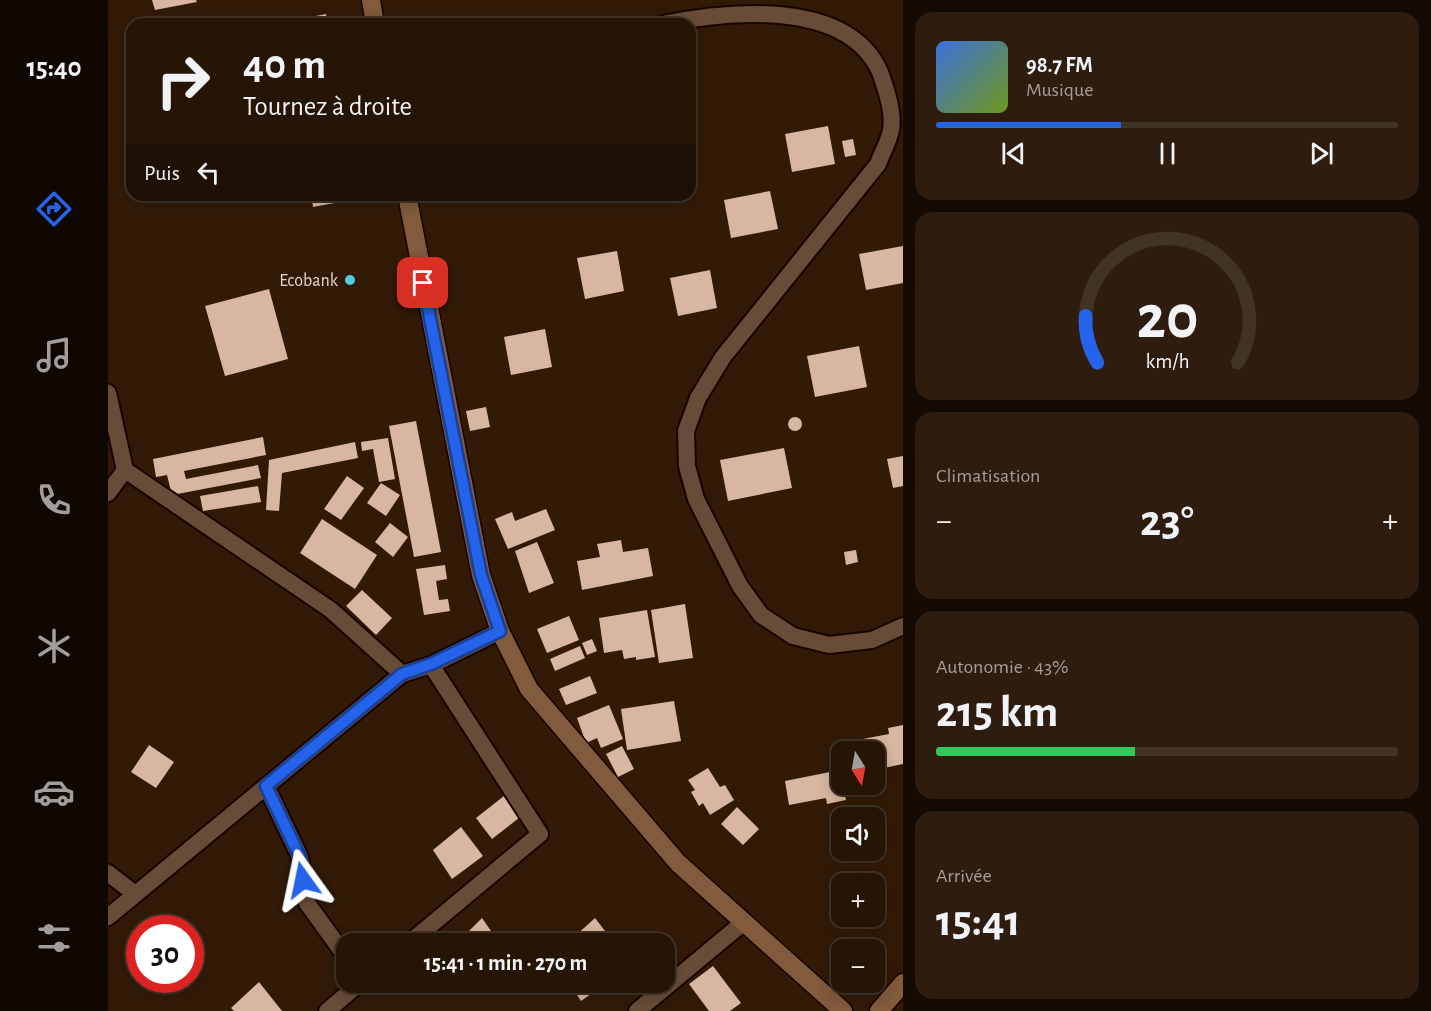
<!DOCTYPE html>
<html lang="fr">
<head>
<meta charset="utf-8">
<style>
  body { margin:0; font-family:"Alegreya Sans",sans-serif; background:#2e1d0f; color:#f1f3f6; height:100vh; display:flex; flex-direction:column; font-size:22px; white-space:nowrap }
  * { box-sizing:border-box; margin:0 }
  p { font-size:20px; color:#a49e9a }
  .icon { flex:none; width:33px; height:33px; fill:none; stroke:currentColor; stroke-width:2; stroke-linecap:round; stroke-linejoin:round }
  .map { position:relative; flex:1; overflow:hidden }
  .drawer { display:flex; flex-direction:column; gap:12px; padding:12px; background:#150b03; width:528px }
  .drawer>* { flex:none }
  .banner { position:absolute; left:18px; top:18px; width:570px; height:183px; border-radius:18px; box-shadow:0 3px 15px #0003,0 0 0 2px #423327; background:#261405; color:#f1f3f6; overflow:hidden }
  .needle { width:39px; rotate:169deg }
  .controls { position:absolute; left:723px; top:741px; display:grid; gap:12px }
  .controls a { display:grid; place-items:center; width:54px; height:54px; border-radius:12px; background:#261405; box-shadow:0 3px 15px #0003,0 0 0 2px #423327; font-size:30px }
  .speed { position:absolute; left:18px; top:915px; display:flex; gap:12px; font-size:30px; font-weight:700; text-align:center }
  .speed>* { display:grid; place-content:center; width:78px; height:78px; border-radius:50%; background:#261405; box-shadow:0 3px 15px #0003,0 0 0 2px #423327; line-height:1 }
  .speed .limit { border:9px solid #d22; background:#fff; color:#111 }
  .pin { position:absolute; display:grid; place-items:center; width:51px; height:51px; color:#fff; margin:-26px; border-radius:12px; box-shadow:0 3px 9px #0006 }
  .me { position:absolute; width:66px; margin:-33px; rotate:348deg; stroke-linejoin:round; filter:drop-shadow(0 0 4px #0008) }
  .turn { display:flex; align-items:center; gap:21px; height:126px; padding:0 18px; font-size:27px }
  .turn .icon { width:78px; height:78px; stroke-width:2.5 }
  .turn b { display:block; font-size:42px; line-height:51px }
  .then { display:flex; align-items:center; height:57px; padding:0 18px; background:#0003; gap:12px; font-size:22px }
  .big { font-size:45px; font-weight:600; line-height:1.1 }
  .drawer .tile { flex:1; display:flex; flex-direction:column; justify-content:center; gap:9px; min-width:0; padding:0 21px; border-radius:18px; background:#2e1d0f }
  .drawer .dial { align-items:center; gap:0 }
  .dial svg { height:156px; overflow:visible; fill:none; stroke:#423327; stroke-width:7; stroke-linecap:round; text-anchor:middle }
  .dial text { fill:#f1f3f6; stroke:none }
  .song { display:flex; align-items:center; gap:18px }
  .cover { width:72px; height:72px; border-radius:9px; background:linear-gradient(135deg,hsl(220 70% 55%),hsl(80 70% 35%)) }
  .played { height:6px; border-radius:3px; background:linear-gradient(90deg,#2563eb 40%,#423327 40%) }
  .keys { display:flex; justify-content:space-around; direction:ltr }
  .heat { display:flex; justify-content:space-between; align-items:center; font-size:33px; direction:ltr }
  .charge { height:9px; border-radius:4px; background:linear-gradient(90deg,#34c759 43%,#423327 0) }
  .trip { position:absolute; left:228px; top:933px; width:339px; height:60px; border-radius:18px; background:#261405; box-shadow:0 3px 15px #0003,0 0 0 2px #423327; font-weight:600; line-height:60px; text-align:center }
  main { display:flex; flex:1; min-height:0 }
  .dock { display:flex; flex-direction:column; width:108px; justify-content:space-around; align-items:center; background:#0f0802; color:#a49e9a }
  .dock .icon { width:42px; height:42px }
  .dock .selected { color:#2563eb }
  .dock b { font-size:27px; color:#f1f3f6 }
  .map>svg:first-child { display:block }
</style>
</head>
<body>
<main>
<nav class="dock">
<b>15:40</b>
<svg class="icon selected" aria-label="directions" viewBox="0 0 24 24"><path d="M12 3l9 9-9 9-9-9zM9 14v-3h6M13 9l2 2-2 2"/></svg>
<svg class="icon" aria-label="music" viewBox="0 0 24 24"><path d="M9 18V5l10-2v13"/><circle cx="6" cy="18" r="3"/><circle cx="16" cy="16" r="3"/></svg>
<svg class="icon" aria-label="phone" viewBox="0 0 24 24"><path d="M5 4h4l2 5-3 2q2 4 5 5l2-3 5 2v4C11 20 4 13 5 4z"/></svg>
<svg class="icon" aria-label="climate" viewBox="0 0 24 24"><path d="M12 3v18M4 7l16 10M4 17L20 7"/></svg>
<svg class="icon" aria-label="car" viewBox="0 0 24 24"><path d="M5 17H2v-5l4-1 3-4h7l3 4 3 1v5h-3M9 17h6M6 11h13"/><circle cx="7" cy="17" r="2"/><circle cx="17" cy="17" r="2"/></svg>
<svg class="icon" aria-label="filters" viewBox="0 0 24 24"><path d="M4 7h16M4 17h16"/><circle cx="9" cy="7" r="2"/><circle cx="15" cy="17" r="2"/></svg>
</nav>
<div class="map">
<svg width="795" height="1011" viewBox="0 0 795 1011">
  <rect width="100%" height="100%" fill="#321a07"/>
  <g fill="#d8b7a0">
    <path d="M44 0H88L89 2 47 10Z"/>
    <path d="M218 14 220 24H172V23Z"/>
    <path d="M720 126 727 164 684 172 677 134Z"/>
    <path d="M745 139 748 155 737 157 734 141Z"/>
    <path d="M662 191 670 229 623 238 616 200Z"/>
    <path d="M203 195H252L253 198 205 207Z"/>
    <path d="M795 246V283L758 290 751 254Z"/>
    <path d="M509 251 516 291 477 299 469 258Z"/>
    <path d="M602 270 609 308 570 316 562 278Z"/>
    <path d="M161 289 180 359 117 376 97 306Z"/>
    <path d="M437 329 444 367 403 375 396 337Z"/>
    <path d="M751 346 759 387 707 397 699 356Z"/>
    <path d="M378 407 382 427 362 431 358 411Z"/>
    <circle cx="687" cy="424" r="7"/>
    <path d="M308 421 333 552 306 557 281 426Z"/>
    <path d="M155 437 158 455 76 471 78 479 150 465 153 478 64 495 59 475 48 477 45 459Z"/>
    <path d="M280 438 287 479 271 482 265 449 254 451 253 442Z"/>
    <path d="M247 442 250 458 174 473 171 511 158 510 161 460Z"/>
    <path d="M676 448 684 488 620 501 612 460Z"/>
    <path d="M795 456V486L785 488 779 459Z"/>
    <path d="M239 476 256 488 233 520 216 509Z"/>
    <path d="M273 483 292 495 278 516 259 503Z"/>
    <path d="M150 486 153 502 95 511 92 496Z"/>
    <path d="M438 509 447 530 400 549 387 519 404 512 407 521Z"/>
    <path d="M214 519 269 555 247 589 192 553Z"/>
    <path d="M282 523 300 537 285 557 267 542Z"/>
    <path d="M513 540 515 552 540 548 545 576 474 590 469 561 492 557 489 544Z"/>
    <path d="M429 542 446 583 421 593 407 551Z"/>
    <path d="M748 550 750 562 738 565 736 552Z"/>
    <path d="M337 565 339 579 328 581 331 600 340 599 342 611 316 615 308 569Z"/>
    <path d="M254 590 284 618 268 635 238 606Z"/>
    <path d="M577 604 585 658 551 663 543 610Z"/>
    <path d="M539 610 547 657 528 660V657L516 659 514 650 496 653 491 618Z"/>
    <path d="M461 616 471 640 439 653 429 629Z"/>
    <path d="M484 639 489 651 479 655 474 643Z"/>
    <path d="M472 646 477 658 447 671 442 659Z"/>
    <path d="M482 676 489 693 458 705 451 689Z"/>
    <path d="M566 701 573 741 519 750 513 709Z"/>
    <path d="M501 705 515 739 493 748 489 738 478 743 469 718Z"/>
    <path d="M795 725V764L766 770V752H741L739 742 781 734 780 728Z"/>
    <path d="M41 745 66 762 48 788 23 772Z"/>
    <path d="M514 746 526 769 510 777 498 754Z"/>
    <path d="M600 768 612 787 617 785 626 800 602 815 595 803 591 806 583 792 587 790 580 780Z"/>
    <path d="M732 770 738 800 719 804 718 798 681 805 677 781Z"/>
    <path d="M396 796 411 818 384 839 368 818Z"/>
    <path d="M629 807 651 829 635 845 613 824Z"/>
    <path d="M353 827 375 856 344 879 325 850Z"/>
    <path d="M374 918 392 944H348Z"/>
    <path d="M487 918 507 944H471L466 937Z"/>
    <path d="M605 966 633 1003 622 1011H601L581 984Z"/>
    <path d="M151 982 174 1011H126L123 1008Z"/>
    <path d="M461 982H496L497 984 473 1001Z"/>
  </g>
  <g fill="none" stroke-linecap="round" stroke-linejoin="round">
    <g stroke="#190400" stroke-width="20">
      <g id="street">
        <path d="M555 24C625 10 740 0 772 72 778 89 786 112 783 130 781 141 774 153 770 164L615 357 590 398 578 431 579 466 588 499 632 586 653 615 685 636 721 645 764 640 795 626"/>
        <path d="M0 393 17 470 223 610 294 674"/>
        <path d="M0 493 17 470"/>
        <path d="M158 786 192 857 199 903 238 957"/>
        <path d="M0 873 27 894"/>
        <path d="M0 917 294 674 323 665 392 631"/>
        <path d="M300 944 432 834 323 665"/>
        <path d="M219 1011 253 982"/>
        <path d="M529 1011 636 922"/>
      </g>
    </g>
    <g stroke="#190400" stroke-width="21">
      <g id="secondary">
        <path d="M263 0 267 24"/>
        <path d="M299 195 373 575 392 631 421 689 570 863 735 1011"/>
        <path d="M771 1011 795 983"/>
      </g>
    </g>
    <use href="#street" stroke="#684c38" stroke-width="16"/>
    <use href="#secondary" stroke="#825a3c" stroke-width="18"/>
  </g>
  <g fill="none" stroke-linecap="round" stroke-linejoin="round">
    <g stroke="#184099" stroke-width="15">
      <path id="route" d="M195 880 192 857 158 786 294 674 323 664 392 631 373 575 315 283"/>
    </g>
    <use href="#route" stroke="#2563eb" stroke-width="10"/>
  </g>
  <circle fill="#56c9e1" stroke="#321a07" stroke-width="2" cx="242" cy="280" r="6"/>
  <g text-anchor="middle" stroke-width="6" stroke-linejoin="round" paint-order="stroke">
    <g font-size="18" fill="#e7d6ca" stroke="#321a07" text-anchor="end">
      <text x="230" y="286">Ecobank</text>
    </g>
  </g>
</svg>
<div class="controls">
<a><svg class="needle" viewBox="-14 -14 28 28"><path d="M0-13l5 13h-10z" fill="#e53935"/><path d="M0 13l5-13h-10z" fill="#a49e9a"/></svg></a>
<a><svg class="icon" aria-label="sound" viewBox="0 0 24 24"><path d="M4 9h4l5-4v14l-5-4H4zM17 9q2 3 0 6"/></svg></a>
<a>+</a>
<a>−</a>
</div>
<div class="speed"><div class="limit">30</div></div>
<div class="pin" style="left:315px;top:283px;background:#d93025"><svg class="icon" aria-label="arrive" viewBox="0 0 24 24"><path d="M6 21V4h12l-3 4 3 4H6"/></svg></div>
<svg class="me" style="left:195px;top:880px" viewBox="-20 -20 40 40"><path d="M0-17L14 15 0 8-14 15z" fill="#2563eb" stroke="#fff" stroke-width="4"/></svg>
<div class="trip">15:41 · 1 min · 270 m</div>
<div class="banner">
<div class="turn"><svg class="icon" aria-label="right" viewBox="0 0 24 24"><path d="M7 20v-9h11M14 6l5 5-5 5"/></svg><div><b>40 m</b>Tournez à droite</div></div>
<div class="then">Puis<svg class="icon" aria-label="left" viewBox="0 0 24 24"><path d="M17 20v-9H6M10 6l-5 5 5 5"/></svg></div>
</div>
</div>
<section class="drawer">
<div class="tile">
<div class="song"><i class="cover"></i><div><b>98.7 FM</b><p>Musique</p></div></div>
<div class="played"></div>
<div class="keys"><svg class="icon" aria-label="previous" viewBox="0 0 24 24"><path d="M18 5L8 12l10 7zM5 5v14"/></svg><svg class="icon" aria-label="pause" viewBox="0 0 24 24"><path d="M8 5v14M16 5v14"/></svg><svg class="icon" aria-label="next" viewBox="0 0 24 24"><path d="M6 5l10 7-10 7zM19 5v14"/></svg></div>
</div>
<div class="tile dial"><svg viewBox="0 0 100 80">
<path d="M14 69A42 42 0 1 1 86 69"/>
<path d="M14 69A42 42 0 0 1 8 45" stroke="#2563eb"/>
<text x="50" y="56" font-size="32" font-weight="700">20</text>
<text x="50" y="72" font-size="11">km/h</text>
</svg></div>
<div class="tile"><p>Climatisation</p>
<div class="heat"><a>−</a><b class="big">23°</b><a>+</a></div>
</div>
<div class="tile"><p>Autonomie · 43%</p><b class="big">215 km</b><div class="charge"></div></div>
<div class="tile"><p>Arrivée</p><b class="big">15:41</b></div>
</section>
</main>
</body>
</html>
